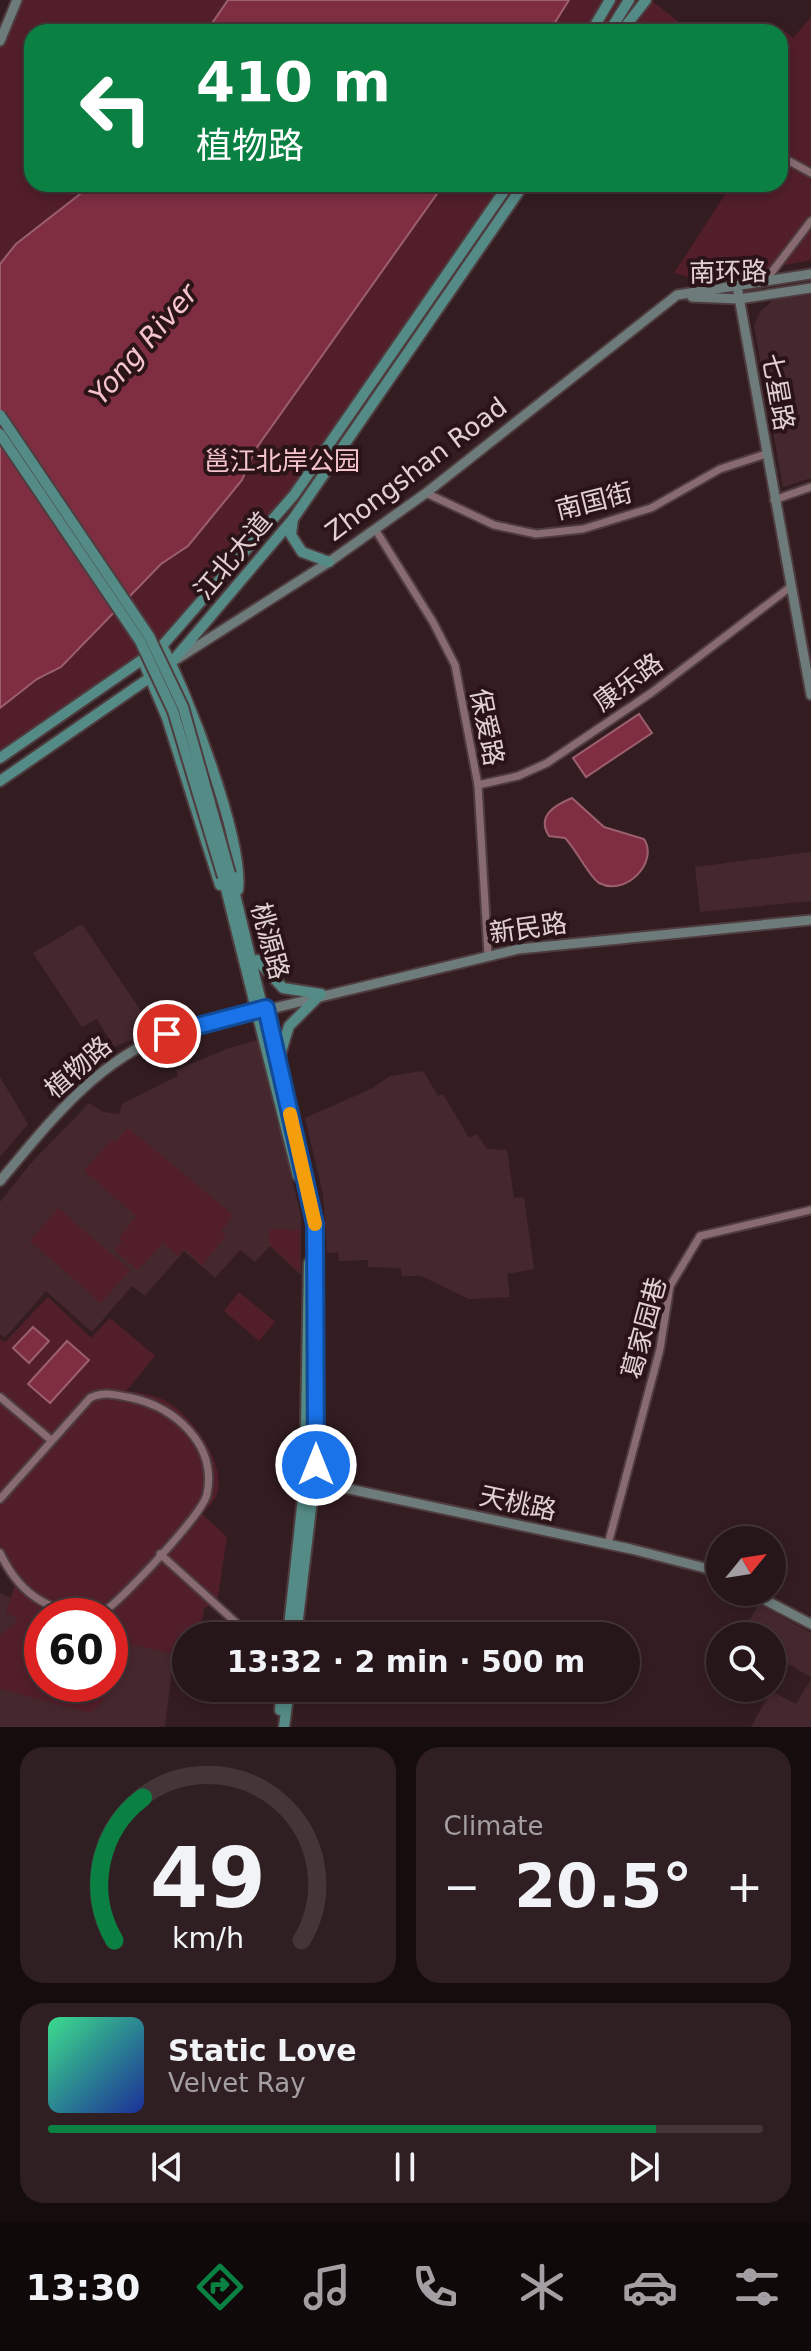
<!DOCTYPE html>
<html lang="en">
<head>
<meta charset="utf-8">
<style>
  body { margin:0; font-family:"DejaVu Sans","Noto Sans SC",sans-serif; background:#2f1f22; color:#f1f3f6; height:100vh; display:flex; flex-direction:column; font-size:30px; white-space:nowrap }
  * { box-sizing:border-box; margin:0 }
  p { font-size:26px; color:#a49fa2 }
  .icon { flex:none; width:44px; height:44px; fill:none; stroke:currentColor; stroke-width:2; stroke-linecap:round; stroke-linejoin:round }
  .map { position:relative; height:1727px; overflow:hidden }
  .drawer { display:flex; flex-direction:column; gap:20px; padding:20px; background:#150c0e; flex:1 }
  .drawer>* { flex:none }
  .guide { position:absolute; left:24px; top:24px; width:764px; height:168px; border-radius:24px; box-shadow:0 4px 12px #0003,0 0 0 2px #433538; background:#0b8043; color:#fff; overflow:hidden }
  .needle { width:52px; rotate:60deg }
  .fabs { position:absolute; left:706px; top:1526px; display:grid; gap:16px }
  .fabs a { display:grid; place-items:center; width:80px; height:80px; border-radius:50%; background:#271619; box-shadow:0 4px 12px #0003,0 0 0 2px #433538; font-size:40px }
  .speed { position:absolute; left:24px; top:1598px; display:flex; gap:16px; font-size:40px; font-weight:700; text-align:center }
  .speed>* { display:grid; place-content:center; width:104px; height:104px; border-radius:50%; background:#271619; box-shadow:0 4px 12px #0003,0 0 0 2px #433538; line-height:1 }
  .speed .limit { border:12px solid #d22; background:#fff; color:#111 }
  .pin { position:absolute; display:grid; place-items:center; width:68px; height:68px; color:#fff; margin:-34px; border:4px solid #fff; border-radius:50%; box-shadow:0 2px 8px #0007 }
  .me { position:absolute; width:88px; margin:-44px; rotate:0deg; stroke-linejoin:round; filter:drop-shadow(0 0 6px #0008) }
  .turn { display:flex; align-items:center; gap:28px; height:168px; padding:0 40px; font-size:36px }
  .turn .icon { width:104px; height:104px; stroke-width:2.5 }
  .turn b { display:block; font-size:56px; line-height:68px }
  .big { font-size:60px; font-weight:700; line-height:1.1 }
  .drawer .widget { flex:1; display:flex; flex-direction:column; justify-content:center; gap:12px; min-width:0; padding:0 28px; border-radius:24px; background:#2f1f22 }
  .drawer .dial { align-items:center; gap:0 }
  .dial svg { height:208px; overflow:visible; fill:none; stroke:#433538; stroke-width:7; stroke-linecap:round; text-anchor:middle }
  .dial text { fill:#f1f3f6; stroke:none }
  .song { display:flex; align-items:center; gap:24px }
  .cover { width:96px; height:96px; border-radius:12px; background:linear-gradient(135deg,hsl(150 70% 55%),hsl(230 70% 35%)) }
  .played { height:8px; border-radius:4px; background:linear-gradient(90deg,#0b8043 85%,#433538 85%) }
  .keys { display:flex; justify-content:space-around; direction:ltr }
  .heat { display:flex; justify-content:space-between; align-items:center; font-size:44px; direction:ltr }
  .drawer .tiles { flex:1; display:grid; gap:20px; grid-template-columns:1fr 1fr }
  .widget:last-child { grid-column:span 2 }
  .trip { position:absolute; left:172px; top:1622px; width:468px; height:80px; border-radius:40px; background:#271619; box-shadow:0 4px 12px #0003,0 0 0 2px #433538; font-weight:700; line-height:80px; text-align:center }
  .tabs { display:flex; height:128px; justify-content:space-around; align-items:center; background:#10090a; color:#a49fa2 }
  .tabs .icon { width:56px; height:56px }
  .tabs .active { color:#0b8043 }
  .tabs b { font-size:36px; color:#f1f3f6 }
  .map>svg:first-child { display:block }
</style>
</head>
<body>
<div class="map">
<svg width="811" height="1727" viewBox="0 0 811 1727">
  <rect width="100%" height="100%" fill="#341d21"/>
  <g fill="#45282d">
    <path d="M811 295V478L783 487 754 326 760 312 773 300Z"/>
    <path d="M811 852V901L700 912 695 867Z"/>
    <path d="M82 924 143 1014 137 1018 147 1033 114 1047 97 1019 82 1027 33 953Z"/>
    <path d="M258 1040 301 1216V1275L270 1246 255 1262 240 1250 215 1278 184 1251 145 1296 132 1286 92 1332 46 1291 5 1338 0 1334V1202L31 1163 89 1103 103 1112 119 1114 122 1104 178 1076 176 1070 229 1048Z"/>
    <path d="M423 1071 438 1096 443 1094 469 1138 477 1134 487 1149 507 1150 514 1198 524 1197 534 1269 507 1274 510 1297 469 1299 421 1276H402L401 1268 368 1267V1260L339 1261 338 1252 327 1253 323 1194 305 1118 373 1088 390 1076Z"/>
    <path d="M0 1077 28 1124 0 1157Z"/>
    <path d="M0 1593 11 1598 6 1613 17 1618 42 1684H110V1640L174 1654 165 1727H0Z"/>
    <path d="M759 1604 811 1633V1677L772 1655V1636H740Z"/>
    <path d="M811 1679V1727H751L771 1691 796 1704Z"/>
  </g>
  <g fill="#521e2a">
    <path d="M17 0H228L206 32H32V184H93L16 244 0 264V41Z"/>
    <path d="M569 0H621L601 32H549Z"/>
    <path d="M652 1 692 32H629Z"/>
    <path d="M811 17V260L704 281 674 273 732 184H780L779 32 781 28 793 38Z"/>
    <path d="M444 184H509L294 495 162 646 0 758V708L37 679 48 676 161 564 188 546 242 480 255 450Z"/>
    <path d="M128 1128 230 1212 232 1217 221 1231 226 1236 202 1265 185 1249 178 1256 163 1243 138 1270 114 1250 122 1241 119 1238 136 1216 84 1171 112 1139 115 1142Z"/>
    <path d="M58 1208 130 1270 101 1303 30 1241Z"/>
    <path d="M269 1229 300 1230V1273L270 1245Z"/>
    <path d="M239 1292 275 1322 259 1341 224 1311Z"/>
    <path d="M48 1297 91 1338 110 1318 155 1356 126 1391C140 1393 157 1395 169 1403 193 1418 226 1463 217 1494 215 1501 207 1508 202 1514L227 1537 217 1603 204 1608 199 1636H186V1650L175 1648 174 1654 110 1640V1616H42V1684H108L103 1702 90 1713 0 1689V1635L14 1625 17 1618 6 1613 15 1585 0 1562V1339L5 1342Z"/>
  </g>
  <g fill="#7f2e42" stroke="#9c5f6e" stroke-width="2">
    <path d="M228 0H569L549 32H206Z"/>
    <path d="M93 184H444L255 450 242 480 188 546 161 564 61 667 37 679 0 708V264L16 244Z"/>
    <path d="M639 714 652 733 586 777 573 758Z"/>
    <path d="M572 798 604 827 644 839C659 862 626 897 599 883 590 878 576 849 565 838L549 836C536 816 555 805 572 798Z"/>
    <path d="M33 1327 49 1341 29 1363 13 1348Z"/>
    <path d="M67 1341 89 1360 50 1403 28 1384Z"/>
  </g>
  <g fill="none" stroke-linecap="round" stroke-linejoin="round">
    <g stroke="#4e3c3f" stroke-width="11">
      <g id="street">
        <path d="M780 156 811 173"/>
        <path d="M765 281 811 221"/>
        <path d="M426 493 494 525 536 534 583 529 651 508 720 469 766 454"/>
        <path d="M774 500 811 487"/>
        <path d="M375 529 433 622 455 665 478 785 488 955"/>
        <path d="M478 785 518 776 547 763 651 693 789 588"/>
        <path d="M0 1397 51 1440"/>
        <path d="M0 1499 90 1398C104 1391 118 1395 132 1398 176 1408 217 1445 207 1494 203 1514 121 1601 102 1613 53 1616 21 1597 0 1553"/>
        <path d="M608 1544 660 1349 670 1286 700 1236 811 1210"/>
        <path d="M160 1554 242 1628 260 1636"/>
      </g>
    </g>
    <g stroke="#4e3c3f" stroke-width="13">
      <g id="secondary">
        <path d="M0 41 17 0"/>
        <path d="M737 286 811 695"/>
        <path d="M692 297 739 299 811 288"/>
        <path d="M177 659 329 562 426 493 677 295 811 274"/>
        <path d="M0 1181C49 1123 94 1063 167 1034L519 949 811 920"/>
        <path d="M307 1480 631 1549 705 1568 720 1576"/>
        <path d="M750 1592 811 1624"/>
      </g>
    </g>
    <g stroke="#4e3c3f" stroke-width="14">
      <g id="primary">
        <path d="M591 32 610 0"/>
        <path d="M609 32 629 0"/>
        <path d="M621 32 646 0"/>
        <path d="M293 519 291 535 302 552 329 562"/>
        <path d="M162 646C187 692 244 840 238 890"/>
        <path d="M143 661 167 718 220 885"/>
        <path d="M0 758 162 646 294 495 509 184"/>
        <path d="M0 781 171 663 293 519 524 184"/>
        <path d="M230 874 315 1224 316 1465 296 1636"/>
        <path d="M223 877 298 1176"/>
        <path d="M257 960 283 988 321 994"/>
        <path d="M280 1055 289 1026 321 994"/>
        <path d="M288 1636 305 1479 309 1263"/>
        <path d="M280 1710 282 1688"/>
        <path d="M284 1727 289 1688"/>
      </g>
    </g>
    <use href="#street" stroke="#876b70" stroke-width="7"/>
    <use href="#secondary" stroke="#6e7b7b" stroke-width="9"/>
    <use href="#primary" stroke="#558b86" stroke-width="10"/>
    <g stroke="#4e3c3f" stroke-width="14" stroke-linecap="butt">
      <g id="primary-bridge">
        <path d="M0 415 149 636 183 707 230 874"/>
        <path d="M0 434 140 641 173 711 223 877"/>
      </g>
    </g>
    <use href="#primary-bridge" stroke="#558b86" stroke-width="10"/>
  </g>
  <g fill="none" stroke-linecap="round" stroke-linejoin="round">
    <g stroke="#114b97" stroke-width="20">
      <path id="route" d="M167 1034 266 1008 315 1224 316 1465"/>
    </g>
    <use href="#route" stroke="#1a73e8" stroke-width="14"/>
    <path stroke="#f59e0b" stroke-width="14" d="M290 1114 315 1224"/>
  </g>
  <g text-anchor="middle" stroke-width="8" stroke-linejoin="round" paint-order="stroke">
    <g font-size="26" fill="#e1d1d3" stroke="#2a1418">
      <text transform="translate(728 272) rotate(-1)" y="9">南环路</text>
      <text transform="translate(778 392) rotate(80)" y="9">七星路</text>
      <text transform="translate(416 469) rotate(-37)" y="9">Zhongshan Road</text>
      <text transform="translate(594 501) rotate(-14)" y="9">南国街</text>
      <text transform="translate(233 556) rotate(-50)" y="9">江北大道</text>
      <text transform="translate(628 682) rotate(-36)" y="9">康乐路</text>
      <text transform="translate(487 727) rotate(79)" y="9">保爱路</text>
      <text transform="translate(528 928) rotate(-8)" y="9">新民路</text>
      <text transform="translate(270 941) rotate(75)" y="9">桃源路</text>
      <text transform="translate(78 1067) rotate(-41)" y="9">植物路</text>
      <text transform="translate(644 1328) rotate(-75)" y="9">葛家园巷</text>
      <text transform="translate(518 1503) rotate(12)" y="9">天桃路</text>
    </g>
    <g font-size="26" fill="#f6c4cc" stroke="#2a1418">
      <text x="282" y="470">邕江北岸公园</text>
    </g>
    <g font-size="28" font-style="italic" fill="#f5c3cb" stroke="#2a1418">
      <text transform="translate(143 344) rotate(-49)" y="10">Yong River</text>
    </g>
  </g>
</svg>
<div class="fabs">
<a><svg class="needle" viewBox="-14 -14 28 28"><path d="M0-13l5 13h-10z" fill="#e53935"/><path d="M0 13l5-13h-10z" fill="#a49fa2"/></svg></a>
<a><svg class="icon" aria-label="search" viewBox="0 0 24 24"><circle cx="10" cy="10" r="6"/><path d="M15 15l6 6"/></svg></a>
</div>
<div class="speed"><div class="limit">60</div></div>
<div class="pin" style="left:167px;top:1034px;background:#d93025"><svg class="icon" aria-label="arrive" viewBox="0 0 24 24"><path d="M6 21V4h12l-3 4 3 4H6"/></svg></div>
<svg class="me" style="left:316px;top:1465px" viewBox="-20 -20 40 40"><circle r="17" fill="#1a73e8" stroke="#fff" stroke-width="3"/><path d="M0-11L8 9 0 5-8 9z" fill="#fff"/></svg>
<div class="trip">13:32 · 2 min · 500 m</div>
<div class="guide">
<div class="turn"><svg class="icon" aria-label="left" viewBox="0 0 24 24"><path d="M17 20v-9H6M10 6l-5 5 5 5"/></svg><div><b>410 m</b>植物路</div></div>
</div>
</div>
<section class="drawer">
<div class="tiles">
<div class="widget dial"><svg viewBox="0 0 100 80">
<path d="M14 69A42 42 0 1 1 86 69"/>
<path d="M14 69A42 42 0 0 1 25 14" stroke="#0b8043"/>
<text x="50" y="56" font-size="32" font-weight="700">49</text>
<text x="50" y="72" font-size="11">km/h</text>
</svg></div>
<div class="widget"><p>Climate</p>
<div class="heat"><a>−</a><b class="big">20.5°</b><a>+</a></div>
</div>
<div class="widget">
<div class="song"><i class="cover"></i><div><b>Static Love</b><p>Velvet Ray</p></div></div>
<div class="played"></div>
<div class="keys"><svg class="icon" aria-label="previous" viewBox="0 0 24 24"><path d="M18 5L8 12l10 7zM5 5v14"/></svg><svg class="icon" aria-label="pause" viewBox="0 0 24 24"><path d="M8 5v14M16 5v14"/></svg><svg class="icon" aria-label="next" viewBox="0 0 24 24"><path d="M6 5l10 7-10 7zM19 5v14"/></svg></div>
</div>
</div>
</section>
<nav class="tabs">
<b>13:30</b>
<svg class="icon active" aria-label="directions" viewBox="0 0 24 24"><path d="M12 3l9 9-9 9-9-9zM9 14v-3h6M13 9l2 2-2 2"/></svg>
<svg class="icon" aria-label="music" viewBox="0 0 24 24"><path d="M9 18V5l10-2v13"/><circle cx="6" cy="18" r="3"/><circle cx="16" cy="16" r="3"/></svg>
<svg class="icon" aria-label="phone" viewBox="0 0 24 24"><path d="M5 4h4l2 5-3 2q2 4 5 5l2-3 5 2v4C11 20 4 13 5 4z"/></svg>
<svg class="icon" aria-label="climate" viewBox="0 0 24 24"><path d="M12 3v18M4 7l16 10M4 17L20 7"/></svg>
<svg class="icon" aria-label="car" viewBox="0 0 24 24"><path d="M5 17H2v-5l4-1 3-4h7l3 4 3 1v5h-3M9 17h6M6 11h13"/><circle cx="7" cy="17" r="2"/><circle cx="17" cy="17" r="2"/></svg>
<svg class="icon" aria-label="filters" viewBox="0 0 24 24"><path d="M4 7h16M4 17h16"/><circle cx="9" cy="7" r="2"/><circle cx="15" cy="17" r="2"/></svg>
</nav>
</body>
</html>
